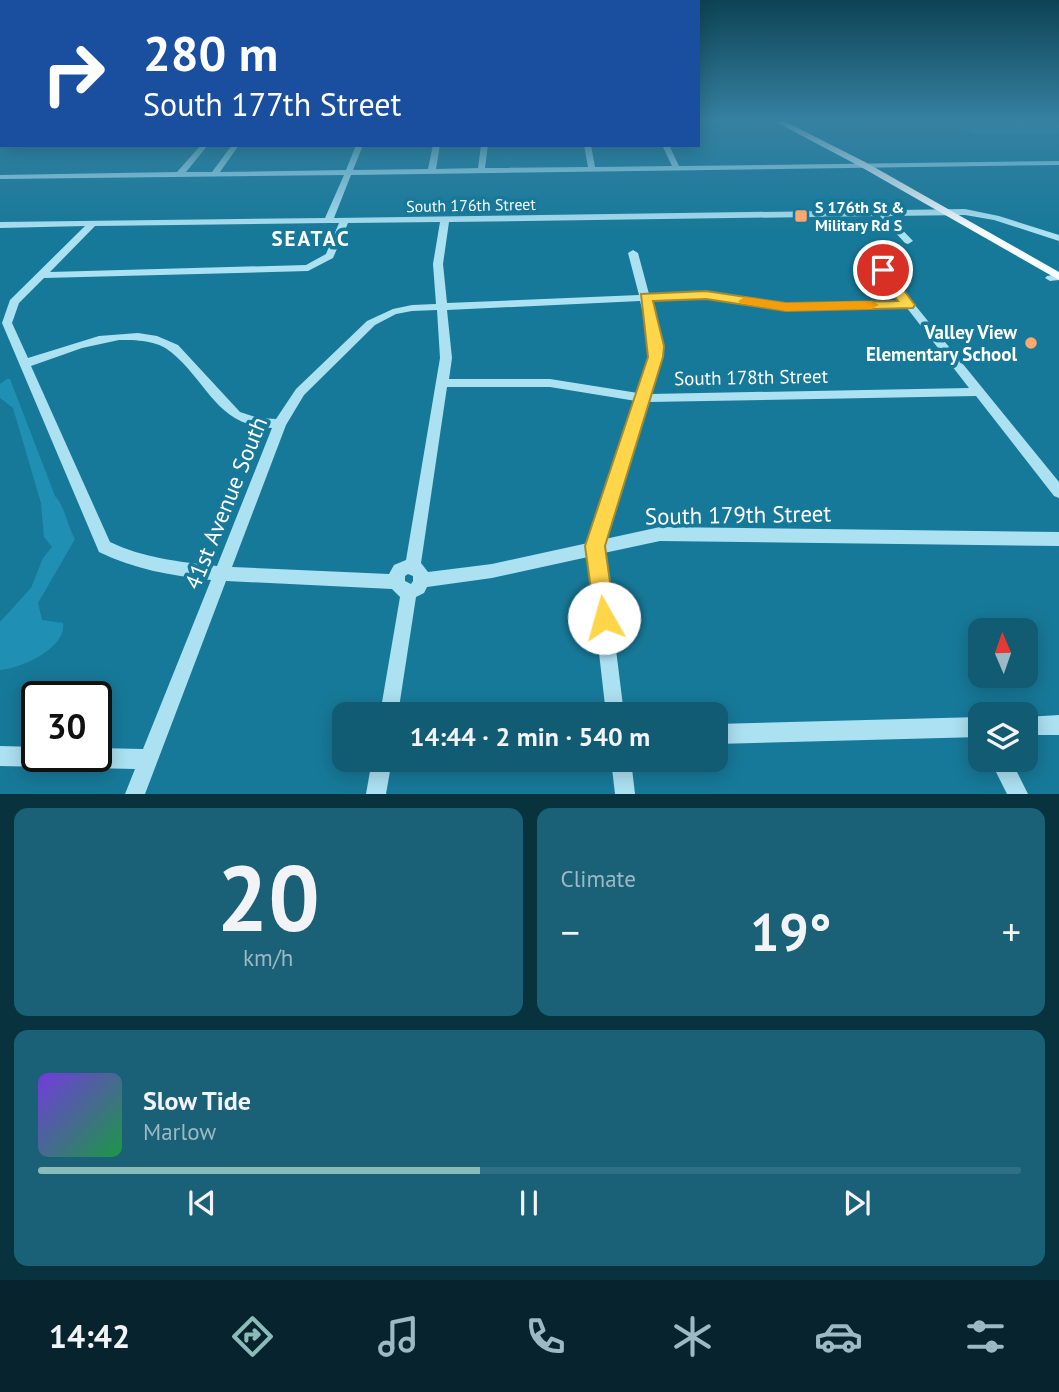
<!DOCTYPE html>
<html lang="en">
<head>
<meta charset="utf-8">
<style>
  body { margin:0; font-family:"PT Sans",sans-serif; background:#1a6178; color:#f1f3f6; height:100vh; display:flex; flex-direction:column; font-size:26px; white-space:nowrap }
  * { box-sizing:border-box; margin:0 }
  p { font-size:23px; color:#9cb9c4 }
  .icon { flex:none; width:38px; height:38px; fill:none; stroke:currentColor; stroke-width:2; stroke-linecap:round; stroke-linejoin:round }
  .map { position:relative; height:794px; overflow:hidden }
  .details { display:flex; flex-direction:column; gap:14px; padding:14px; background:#09323f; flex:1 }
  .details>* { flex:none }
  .banner { position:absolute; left:0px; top:0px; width:700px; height:147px; box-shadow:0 4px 18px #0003; background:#1a4fa0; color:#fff; overflow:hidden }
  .needle { width:46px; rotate:358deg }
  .controls { position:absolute; left:968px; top:618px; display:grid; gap:14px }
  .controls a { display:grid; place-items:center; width:70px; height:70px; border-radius:14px; background:#115b73; box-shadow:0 4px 18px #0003; font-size:35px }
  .speed { position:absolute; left:21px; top:681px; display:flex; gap:14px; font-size:35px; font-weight:700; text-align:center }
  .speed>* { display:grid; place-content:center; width:91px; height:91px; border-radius:50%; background:#115b73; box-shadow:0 4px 18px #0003; line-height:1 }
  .speed .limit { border:4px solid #111; border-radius:10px; background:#fff; color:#111 }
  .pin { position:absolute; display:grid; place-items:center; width:60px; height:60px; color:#fff; margin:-30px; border:4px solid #fff; border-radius:50%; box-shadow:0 2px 7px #0007 }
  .me { position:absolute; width:77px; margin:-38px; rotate:353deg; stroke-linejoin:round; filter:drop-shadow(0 0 5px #0008) }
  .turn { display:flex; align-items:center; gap:24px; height:147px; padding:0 28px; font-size:32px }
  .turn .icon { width:91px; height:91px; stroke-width:2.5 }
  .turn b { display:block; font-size:49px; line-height:60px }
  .big { font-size:52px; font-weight:600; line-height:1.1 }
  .details .widget { flex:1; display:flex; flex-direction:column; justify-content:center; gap:10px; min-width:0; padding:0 24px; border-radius:14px; background:#1a6178 }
  .details .dial { align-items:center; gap:0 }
  .dial b { font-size:91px; line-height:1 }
  .song { display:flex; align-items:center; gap:21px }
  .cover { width:84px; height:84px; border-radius:10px; background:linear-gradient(135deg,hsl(260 70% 55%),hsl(140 70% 35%)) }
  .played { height:7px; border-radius:4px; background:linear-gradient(90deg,#8bbbb9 45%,#307085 45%) }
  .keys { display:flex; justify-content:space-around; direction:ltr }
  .heat { display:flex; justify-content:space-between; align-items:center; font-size:38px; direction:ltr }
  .details .tiles { flex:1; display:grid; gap:14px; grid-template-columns:1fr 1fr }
  .widget:last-child { grid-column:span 2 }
  .trip { position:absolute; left:332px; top:702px; width:396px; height:70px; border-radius:14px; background:#115b73; box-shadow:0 4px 18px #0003; font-weight:600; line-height:70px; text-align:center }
  .tabs { display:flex; height:112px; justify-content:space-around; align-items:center; background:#07242e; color:#9cb9c4 }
  .tabs .icon { width:49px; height:49px }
  .tabs .selected { color:#8bbbb9 }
  .tabs b { font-size:32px; color:#f1f3f6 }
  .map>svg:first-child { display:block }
</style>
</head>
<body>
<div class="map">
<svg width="1059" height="794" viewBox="0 0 1059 794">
  <rect width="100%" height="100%" fill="#177999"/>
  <g fill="#1f90b3">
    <path d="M875 121H1059V133L975 134 959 127H881Z"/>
    <path d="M7 379H10L55 496C65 506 67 526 75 539L38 603 42 620 63 623C67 648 20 669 0 670V622L31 588 43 558 52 547 44 537 41 503 13 408 0 398V384Z"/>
  </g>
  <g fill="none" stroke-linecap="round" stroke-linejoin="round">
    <g fill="#ace1f2" fill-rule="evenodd">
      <path d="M2 121V126H0V122Z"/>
      <path d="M201 145H208L186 172H212L232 145H239L220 172 346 170 356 145H363L353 170 428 169 433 145H440L436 169 478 168 481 145H488L485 168 588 167 584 145H591L595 167 672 166 662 145H669L679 166 1059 161V165L351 175 334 218 965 209 999 216 1059 235V241L994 220 965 215 889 216 913 241 908 244 905 243 880 216 449 222 443 264 447 303 639 295 628 253 633 250 638 253 649 294 706 292 786 304 902 302 876 269 881 266 884 267 1059 482V498L1054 496 976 396 648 402 605 539 660 527 1059 532V546L660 541 604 553 624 714H606L588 557 492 578 427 587 424 593 416 597 398 714H380L400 597 392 589 226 581 145 794H125L135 769 0 766V746L37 747V756H96V748L143 749 211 580C172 576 134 569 99 552L2 323 10 300 85 226 0 228V222L325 218 344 175 0 179V175L177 172ZM440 222 433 264 436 304 412 305 393 309 367 321 296 389 276 419 258 418 240 412 178 345 157 336 138 333 99 336 28 358 12 323 19 303 44 278 308 271 333 258 348 223ZM330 223H339L326 254 306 265 50 272 95 226ZM706 298 786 310 907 308 969 388 650 394 662 357 663 346 650 301ZM640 301 651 346 650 357 638 393 550 379H449L452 358 447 310ZM437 310 440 358 406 560 394 565 389 574 232 567 286 425 304 395 375 325 396 314 412 311ZM119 340C136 340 157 340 171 352 208 382 216 426 272 428L217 566C180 562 143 558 110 542L31 366 82 348ZM447 387H550L636 401 588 543 492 564 428 572 421 563ZM408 574 413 576V581L411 584 405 581V576Z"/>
      <path d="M1059 274V280L1050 281 1045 278 1047 276Z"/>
      <path d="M1059 715V735H1026V717Z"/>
      <path d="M980 717V737L716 744V724Z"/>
      <path d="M372 760H392L386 794H366Z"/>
      <path d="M611 760H631L635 794H615Z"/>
      <path d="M990 760H1011L1028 794H1007Z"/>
    </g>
    <path fill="#f6fcff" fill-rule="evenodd" d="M774 121H784L867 163 1059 272V280L861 167Z"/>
  </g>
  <linearGradient id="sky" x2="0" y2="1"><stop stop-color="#0d4354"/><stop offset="0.52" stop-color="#3681a2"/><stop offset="1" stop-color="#3681a2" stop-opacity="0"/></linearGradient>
  <rect width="1059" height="232" fill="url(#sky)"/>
  <path fill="#ffd54a" stroke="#a68a30" stroke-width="2" d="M878 268H887L915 305 913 308 786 311 706 299 653 301 664 346 663 357 605 546 615 618 612 626 604 629 596 626 585 546 648 357 641 294 706 291 786 303 898 301 876 270Z"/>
  <path fill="#f59e0b" d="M745 297 786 303 872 301 879 305 872 309 786 311 740 303 738 301Z"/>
  <g fill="#ffa76c" stroke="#177999" stroke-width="2.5">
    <rect x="794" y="209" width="14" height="14" rx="3.5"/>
    <circle cx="1031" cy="343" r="7"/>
  </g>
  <g text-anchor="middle" stroke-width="7" stroke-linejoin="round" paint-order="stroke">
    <g font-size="16" fill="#fff" stroke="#177999">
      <text transform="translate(471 205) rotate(-1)" y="6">South 176th Street</text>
    </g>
    <g font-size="16" font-weight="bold" fill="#fff" stroke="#177999" text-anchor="start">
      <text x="815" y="213">S 176th St &amp;<tspan x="815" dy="18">Military Rd S</tspan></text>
    </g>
    <g font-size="19" font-weight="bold" fill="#fff" stroke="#177999" text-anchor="end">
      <text x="1017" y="339">Valley View<tspan x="1017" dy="22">Elementary School</tspan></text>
    </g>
    <g font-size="19" fill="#fff" stroke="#177999">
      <text transform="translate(751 377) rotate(-1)" y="7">South 178th Street</text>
    </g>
    <g font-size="21" font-weight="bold" letter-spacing="2" fill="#fff" stroke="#177999">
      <text x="311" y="246">SEATAC</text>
    </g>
    <g font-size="23" fill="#fff" stroke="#177999">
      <text transform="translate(226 503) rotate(-68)" y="8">41st Avenue South</text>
      <text transform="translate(738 515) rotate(-1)" y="8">South 179th Street</text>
    </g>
  </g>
</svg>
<div class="controls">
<a><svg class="needle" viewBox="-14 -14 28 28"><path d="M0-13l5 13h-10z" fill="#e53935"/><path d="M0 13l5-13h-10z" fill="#9cb9c4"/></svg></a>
<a><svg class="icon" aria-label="layers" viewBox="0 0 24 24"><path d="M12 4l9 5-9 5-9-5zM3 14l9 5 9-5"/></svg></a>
</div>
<div class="speed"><div class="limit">30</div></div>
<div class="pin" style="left:883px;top:270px;background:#d93025"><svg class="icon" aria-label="arrive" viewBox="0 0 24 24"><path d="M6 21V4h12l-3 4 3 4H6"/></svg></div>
<svg class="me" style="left:604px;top:618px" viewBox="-20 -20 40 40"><circle r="19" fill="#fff"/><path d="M0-13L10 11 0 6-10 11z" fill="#ffd54a"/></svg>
<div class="trip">14:44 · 2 min · 540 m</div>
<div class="banner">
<div class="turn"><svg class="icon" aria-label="right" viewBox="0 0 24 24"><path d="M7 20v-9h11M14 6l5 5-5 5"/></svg><div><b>280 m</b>South 177th Street</div></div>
</div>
</div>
<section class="details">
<div class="tiles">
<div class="widget dial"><b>20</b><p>km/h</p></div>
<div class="widget"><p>Climate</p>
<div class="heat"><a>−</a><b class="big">19°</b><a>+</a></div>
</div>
<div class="widget">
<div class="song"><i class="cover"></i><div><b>Slow Tide</b><p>Marlow</p></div></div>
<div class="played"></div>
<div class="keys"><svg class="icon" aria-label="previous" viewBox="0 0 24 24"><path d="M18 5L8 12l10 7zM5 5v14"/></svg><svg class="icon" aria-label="pause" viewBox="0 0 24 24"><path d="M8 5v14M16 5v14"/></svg><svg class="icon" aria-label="next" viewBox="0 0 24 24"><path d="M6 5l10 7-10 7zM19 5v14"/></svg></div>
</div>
</div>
</section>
<nav class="tabs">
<b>14:42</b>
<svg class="icon selected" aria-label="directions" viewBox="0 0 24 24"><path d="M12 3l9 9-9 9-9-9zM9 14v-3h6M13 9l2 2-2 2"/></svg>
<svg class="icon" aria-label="music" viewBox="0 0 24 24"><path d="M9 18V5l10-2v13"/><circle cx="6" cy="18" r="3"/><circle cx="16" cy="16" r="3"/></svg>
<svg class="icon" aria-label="phone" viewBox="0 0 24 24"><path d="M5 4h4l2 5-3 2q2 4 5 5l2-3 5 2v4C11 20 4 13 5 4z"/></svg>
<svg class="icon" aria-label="climate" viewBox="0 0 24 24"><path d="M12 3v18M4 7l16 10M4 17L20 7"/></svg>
<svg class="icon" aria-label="car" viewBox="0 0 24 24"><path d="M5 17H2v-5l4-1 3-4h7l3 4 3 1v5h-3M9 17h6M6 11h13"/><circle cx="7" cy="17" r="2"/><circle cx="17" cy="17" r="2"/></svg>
<svg class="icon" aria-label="filters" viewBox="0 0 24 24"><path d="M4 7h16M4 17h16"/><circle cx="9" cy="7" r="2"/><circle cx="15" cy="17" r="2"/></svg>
</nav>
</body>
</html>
